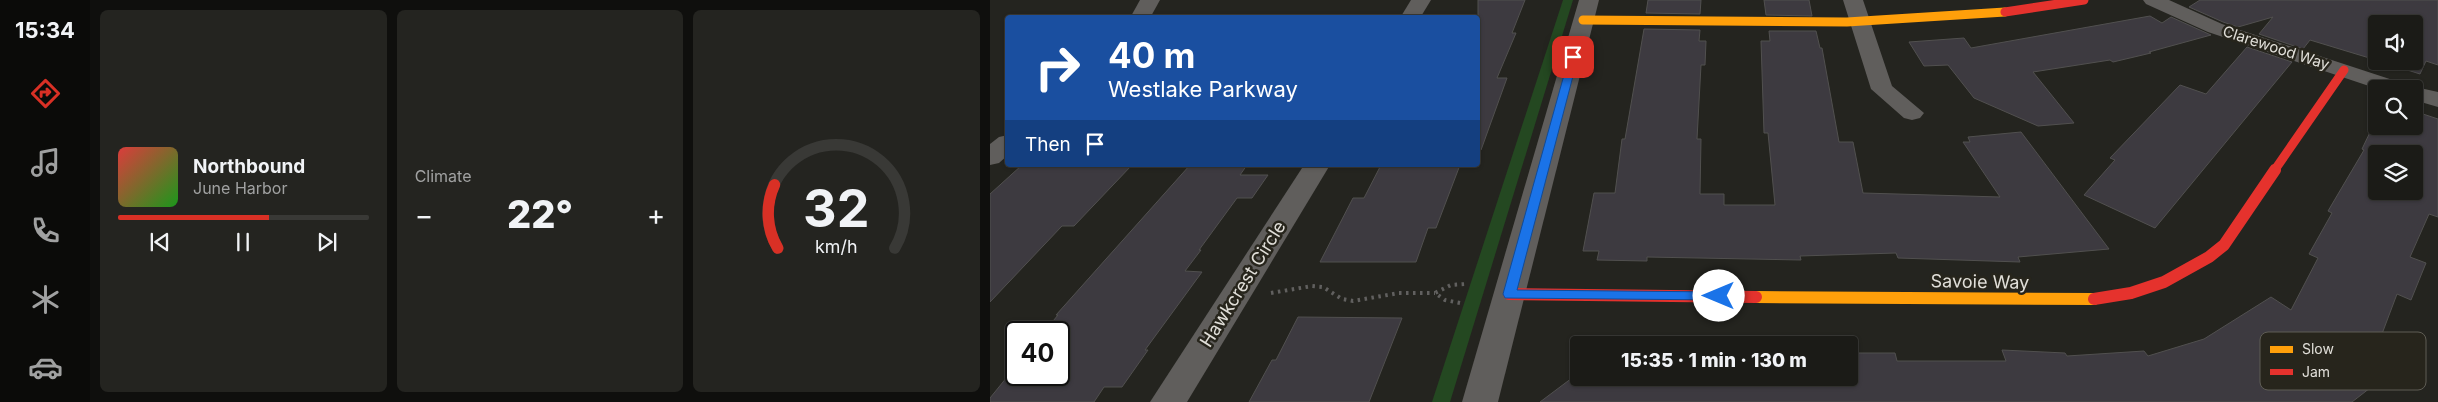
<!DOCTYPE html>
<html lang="en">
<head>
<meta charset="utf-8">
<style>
  body { margin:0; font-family:Inter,sans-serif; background:#242420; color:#f1f3f6; height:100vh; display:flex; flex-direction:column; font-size:19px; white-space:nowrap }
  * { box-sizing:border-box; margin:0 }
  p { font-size:16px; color:#a0a1a1 }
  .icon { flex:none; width:28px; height:28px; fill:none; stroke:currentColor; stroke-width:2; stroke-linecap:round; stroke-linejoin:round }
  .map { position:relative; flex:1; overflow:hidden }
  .panel { display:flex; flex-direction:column; gap:10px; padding:10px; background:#0f0f0d; width:900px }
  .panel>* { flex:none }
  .hud { position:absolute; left:15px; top:15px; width:475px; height:152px; border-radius:5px; box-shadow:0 1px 4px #0004,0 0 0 1px #393936; background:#1a4fa0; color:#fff; overflow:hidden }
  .controls { position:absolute; left:1378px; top:15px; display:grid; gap:10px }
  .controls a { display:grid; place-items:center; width:55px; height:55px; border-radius:5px; background:#1b1b17; box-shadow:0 1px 4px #0004,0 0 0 1px #393936; font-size:25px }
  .speed { position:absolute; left:15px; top:321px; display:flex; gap:10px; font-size:25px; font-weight:700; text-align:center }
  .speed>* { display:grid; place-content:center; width:65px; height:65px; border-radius:50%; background:#1b1b17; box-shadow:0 1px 4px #0004,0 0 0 1px #393936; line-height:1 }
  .speed .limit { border:2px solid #111; border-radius:8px; background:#fff; color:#111 }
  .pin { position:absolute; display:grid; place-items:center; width:42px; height:42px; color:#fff; margin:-21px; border-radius:10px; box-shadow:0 2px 8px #0006 }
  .me { position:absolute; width:55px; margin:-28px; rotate:270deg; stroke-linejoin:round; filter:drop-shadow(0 0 4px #0008) }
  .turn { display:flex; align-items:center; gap:18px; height:105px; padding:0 20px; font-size:22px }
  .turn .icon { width:65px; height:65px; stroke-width:2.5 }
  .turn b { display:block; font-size:35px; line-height:42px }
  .then { display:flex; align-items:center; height:48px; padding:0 20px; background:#0003; gap:10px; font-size:19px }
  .big { font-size:38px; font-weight:800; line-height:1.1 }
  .panel .widget { flex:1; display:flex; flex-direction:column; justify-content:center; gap:8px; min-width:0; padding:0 18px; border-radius:8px; background:#242420 }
  .panel .dial { align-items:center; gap:0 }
  .dial svg { height:130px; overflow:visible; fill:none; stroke:#393936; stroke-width:7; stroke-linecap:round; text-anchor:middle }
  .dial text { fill:#f1f3f6; stroke:none }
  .song { display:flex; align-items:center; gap:15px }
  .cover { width:60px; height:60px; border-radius:8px; background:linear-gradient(135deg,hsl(0 70% 55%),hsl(120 70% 35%)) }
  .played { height:5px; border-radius:2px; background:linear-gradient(90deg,#d93025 60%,#393936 60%) }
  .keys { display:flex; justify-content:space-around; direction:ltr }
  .heat { display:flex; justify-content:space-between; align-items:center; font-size:28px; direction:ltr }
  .panel .tiles { flex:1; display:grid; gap:10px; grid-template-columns:repeat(3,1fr) }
  .trip { position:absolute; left:580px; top:336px; width:288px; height:50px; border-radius:5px; background:#1b1b17; box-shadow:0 1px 4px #0004,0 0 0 1px #393936; font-weight:800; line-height:50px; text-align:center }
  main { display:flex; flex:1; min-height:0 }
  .tab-bar { display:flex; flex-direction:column; width:90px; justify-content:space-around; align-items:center; background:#0b0b09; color:#a0a1a1 }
  .tab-bar .icon { width:35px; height:35px }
  .tab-bar .active { color:#d93025 }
  .tab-bar b { font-size:22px; color:#f1f3f6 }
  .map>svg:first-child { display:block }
</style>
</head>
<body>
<main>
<nav class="tab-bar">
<b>15:34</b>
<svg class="icon active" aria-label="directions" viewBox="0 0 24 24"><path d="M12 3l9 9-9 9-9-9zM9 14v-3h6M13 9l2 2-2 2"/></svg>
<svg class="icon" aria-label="music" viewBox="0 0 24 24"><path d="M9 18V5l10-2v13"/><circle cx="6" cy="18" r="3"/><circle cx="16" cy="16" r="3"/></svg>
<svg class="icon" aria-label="phone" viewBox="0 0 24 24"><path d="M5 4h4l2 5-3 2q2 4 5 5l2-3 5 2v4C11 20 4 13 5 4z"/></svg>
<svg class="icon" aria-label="climate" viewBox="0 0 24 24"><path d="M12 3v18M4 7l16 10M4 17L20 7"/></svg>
<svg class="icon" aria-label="car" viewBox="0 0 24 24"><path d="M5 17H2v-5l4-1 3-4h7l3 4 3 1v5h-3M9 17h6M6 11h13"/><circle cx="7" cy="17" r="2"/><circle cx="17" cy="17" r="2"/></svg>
</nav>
<section class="panel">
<div class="tiles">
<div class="widget">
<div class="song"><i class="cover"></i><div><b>Northbound</b><p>June Harbor</p></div></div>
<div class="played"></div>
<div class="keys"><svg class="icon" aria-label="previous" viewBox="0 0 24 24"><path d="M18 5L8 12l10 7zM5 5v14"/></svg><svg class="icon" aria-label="pause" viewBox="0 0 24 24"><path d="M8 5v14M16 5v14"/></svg><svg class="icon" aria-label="next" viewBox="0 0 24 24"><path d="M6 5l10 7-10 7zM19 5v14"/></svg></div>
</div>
<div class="widget"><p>Climate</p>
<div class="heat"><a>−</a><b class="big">22°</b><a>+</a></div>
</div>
<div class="widget dial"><svg viewBox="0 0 100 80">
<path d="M14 69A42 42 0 1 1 86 69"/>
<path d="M14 69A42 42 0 0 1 12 30" stroke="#d93025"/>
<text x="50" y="56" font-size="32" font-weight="700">32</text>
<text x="50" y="72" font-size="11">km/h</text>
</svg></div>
</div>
</section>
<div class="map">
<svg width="1448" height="402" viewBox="0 0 1448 402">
  <rect width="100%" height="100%" fill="#24241f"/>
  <path fill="#244821" d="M573 0H583L460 402H442Z"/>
  <g fill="#3d3a40" stroke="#51504f" fill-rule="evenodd">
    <path d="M488 0H535L522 33H526L507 78H517L491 150 488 149Z"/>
    <path d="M658 0H711L710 14 656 13Z"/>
    <path d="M774 0H819L822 16 776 15Z"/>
    <path d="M1210 0H1448V65L1436 61 1430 74 1389 61H1424V24H1386V60L1320 40 1313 49 1269 34 1283 17 1248 27 1233 22 1199 7Z"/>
    <path d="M1160 16 1172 23 1181 17 1221 35 1159 52 1161 53 1123 62 1120 60 1043 72 1084 123 1048 126 984 98 958 65 934 66 919 42 974 38 981 48Z"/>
    <path d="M654 29 710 30 709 41H716L715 65H711L707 139H711L710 194H734V205H785L778 133H774L771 41H780L779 31H826L830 48H832L849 142H863L873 193 1010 197 973 142H980L978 137 1031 132 1119 249 1028 257 1030 262 908 258 906 253 810 256 811 260 657 257V261L607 260 609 251H593L604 193H625L632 139H635Z"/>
    <path d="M1257 47 1302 62 1165 228 1094 195 1125 160 1120 158 1190 85 1216 94Z"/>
    <path d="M1424 111 1448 119V217L1439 214 1420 257 1436 263 1421 300 1407 294 1381 363 1398 374 1362 402H550L582 378H859V353H905L907 361H1016L1012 350 1075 353 1077 356 1154 351 1158 356 1214 339 1281 297 1301 310 1328 258 1319 254 1342 213 1338 211 1374 150 1372 149 1383 126 1386 123V126H1424ZM1386 154H1424V191H1386Z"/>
    <path d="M32 165H142L84 226H72L0 302V194Z"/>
    <path d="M200 165H257L250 175H278L262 198H247L209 250H211L195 271 212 272 155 350H158L132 387H114L104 402H0V398L26 366V375H69V332H54L68 315H66Z"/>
    <path d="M391 165H470L446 228H438L426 262H330L363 198H374Z"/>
    <path d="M308 317 412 318 379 402H259L282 360H286Z"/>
  </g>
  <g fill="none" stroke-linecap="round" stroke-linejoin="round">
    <g stroke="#61605f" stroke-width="4" stroke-dasharray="2.5 4.5" stroke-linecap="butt">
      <path d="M281 293 322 286 333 287 352 299 363 301 409 293H445"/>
      <path d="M470 303 455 300 445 293 461 285 476 284"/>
    </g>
    <g fill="#605e5c" fill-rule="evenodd">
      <path d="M150 0H170L160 18H140Z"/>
      <path d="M421 0H441L430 18H410Z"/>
      <path d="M589 0H609L508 402H472Z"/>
      <path d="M853 0H873L902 86 934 113 930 118 922 120 914 118 881 89Z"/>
      <path d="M1153 0H1179L1232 24 1421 86 1448 92V107L1424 100V89H1388L1218 32 1156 4Z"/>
      <path d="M18 135V155L9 163 0 165V144L9 137Z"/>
      <path d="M314 165H340L197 402H160Z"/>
    </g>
    <path stroke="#ff9f0a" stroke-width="9" d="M593 20 857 22 1015 12"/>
    <path stroke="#ff9f0a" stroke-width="12" d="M766 297 1104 299"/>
    <g stroke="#e5322d" stroke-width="9">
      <path d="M1015 12 1094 0"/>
      <path d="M1284 171 1354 70"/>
    </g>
    <g stroke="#e5322d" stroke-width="12">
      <path d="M519 294 766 297"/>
      <path d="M1104 299 1141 293 1174 282 1219 257 1234 245 1285 170"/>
    </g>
  </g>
  <path fill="#1a73e8" stroke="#114b97" d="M583 54 588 57 527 290 729 292 735 296 734 300 515 298 513 294 579 57Z"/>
  <g text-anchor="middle" stroke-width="5" stroke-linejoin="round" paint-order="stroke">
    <g font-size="15" fill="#e1dfd9" stroke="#27251c">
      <text transform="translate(1286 48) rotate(18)" y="5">Clarewood Way</text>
    </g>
    <g font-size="18" fill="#e1dfd9" stroke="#27251c">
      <text transform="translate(990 282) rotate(1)" y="6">Savoie Way</text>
      <text transform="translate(253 284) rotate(-58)" y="6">Hawkcrest Circle</text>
    </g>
  </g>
  <rect x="1270" y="332" width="166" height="58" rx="8" fill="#27251c" stroke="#5f5d55" stroke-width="1"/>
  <rect x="1280" y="346" width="23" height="7" fill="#ff9f0a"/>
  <rect x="1280" y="369" width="23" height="6" fill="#e5322d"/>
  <g font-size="14" fill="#e1dfd9">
    <text x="1312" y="354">Slow</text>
    <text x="1312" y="377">Jam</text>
  </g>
</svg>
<div class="controls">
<a><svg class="icon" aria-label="sound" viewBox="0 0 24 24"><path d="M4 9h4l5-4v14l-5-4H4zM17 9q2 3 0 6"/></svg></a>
<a><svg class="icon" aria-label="search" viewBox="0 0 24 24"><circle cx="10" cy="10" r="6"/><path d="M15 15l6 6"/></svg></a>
<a><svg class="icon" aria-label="layers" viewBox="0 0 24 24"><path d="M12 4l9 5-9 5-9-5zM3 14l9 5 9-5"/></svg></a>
</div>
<div class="speed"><div class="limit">40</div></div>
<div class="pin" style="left:583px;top:57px;background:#d93025"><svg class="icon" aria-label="arrive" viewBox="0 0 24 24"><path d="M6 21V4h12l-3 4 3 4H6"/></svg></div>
<svg class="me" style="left:729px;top:296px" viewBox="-20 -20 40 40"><circle r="19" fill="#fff"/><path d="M0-13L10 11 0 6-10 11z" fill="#1a73e8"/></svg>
<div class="trip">15:35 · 1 min · 130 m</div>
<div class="hud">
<div class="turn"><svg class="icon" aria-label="right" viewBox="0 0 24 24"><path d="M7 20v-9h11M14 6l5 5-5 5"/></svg><div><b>40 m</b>Westlake Parkway</div></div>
<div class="then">Then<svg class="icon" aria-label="arrive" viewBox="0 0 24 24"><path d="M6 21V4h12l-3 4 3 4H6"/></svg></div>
</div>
</div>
</main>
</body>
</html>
